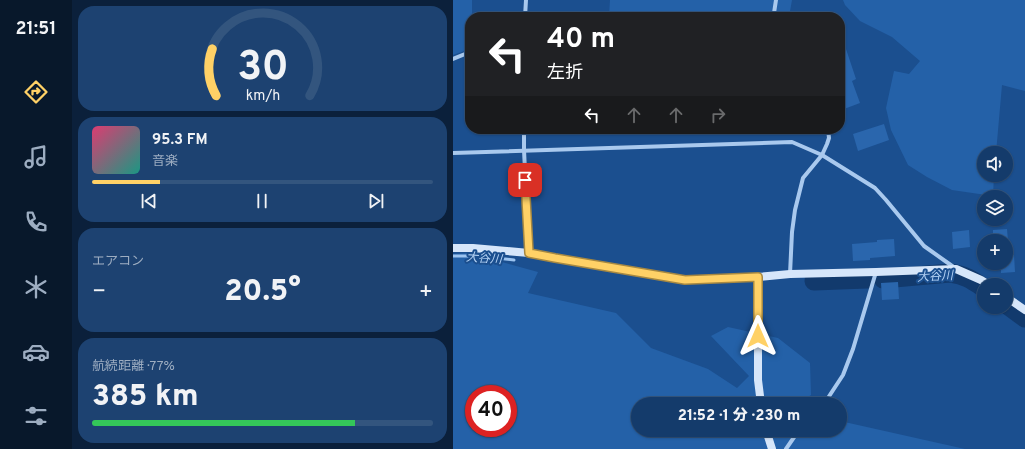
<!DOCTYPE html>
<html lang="ja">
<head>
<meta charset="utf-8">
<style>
  body { margin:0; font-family:Overpass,"Noto Sans JP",sans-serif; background:#1d4271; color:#f1f3f6; height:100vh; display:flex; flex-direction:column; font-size:15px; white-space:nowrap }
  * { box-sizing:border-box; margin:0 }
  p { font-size:13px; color:#9dadc1 }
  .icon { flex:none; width:22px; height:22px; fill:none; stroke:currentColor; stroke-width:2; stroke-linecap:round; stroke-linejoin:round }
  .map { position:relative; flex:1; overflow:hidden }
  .details { display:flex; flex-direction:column; gap:6px; padding:6px; background:#0b203b; width:381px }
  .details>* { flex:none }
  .guide { position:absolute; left:12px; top:12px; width:380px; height:122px; border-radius:16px; box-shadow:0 1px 3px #0004,0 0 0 1px #33557e; background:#202124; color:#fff; overflow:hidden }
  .buttons { position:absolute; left:524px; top:146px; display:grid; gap:8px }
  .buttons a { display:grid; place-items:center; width:36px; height:36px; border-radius:50%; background:#143b6b; box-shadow:0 1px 3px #0004,0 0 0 1px #33557e; font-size:20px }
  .speed { position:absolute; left:12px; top:385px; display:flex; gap:8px; font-size:20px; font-weight:700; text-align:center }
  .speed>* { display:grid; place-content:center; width:52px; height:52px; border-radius:50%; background:#143b6b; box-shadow:0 1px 3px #0004,0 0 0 1px #33557e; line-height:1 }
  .speed .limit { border:6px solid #d22; background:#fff; color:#111 }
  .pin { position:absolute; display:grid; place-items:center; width:34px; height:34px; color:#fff; margin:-17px; border-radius:8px; box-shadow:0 2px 6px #0006 }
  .me { position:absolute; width:44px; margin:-22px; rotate:0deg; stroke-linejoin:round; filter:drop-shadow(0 0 3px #0008) }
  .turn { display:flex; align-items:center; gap:14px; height:84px; padding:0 16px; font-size:18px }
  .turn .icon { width:52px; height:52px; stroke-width:2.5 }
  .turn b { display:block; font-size:28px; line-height:34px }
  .lanes { display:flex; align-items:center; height:38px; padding:0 16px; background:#0003; justify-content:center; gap:20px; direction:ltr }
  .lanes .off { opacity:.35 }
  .big { font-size:30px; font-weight:800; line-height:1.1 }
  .details .card { flex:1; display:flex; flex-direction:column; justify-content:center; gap:6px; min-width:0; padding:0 14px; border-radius:16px; background:#1d4271 }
  .details .dial { align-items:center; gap:0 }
  .dial svg { height:104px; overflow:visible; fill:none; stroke:#33557e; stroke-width:7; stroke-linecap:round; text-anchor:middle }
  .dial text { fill:#f1f3f6; stroke:none }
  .song { display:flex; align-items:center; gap:12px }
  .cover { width:48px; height:48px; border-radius:6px; background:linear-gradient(135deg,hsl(340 70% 55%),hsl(170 70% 35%)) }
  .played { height:4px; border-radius:2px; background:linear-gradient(90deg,#ffd166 20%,#33557e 20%) }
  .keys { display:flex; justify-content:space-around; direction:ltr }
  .heat { display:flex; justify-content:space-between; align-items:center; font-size:22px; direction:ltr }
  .charge { height:6px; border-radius:3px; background:linear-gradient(90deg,#34c759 77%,#33557e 0) }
  .trip { position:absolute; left:178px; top:397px; width:216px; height:40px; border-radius:20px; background:#143b6b; box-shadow:0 1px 3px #0004,0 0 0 1px #33557e; font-weight:800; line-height:40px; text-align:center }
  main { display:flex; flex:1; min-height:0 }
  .menu { display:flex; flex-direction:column; width:72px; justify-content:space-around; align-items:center; background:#08182b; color:#9dadc1 }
  .menu .icon { width:28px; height:28px }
  .menu .selected { color:#ffd166 }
  .menu b { font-size:18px; color:#f1f3f6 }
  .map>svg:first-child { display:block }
</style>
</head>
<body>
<main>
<nav class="menu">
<b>21:51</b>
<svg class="icon selected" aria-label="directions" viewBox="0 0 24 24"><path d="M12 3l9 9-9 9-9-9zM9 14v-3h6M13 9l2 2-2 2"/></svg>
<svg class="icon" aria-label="music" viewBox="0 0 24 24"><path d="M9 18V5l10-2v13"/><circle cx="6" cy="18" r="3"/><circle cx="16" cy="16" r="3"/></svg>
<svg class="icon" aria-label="phone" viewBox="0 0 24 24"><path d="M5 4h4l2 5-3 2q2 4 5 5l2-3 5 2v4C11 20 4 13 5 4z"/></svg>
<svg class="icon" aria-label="climate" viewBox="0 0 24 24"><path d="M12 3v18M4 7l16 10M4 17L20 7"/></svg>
<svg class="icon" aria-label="car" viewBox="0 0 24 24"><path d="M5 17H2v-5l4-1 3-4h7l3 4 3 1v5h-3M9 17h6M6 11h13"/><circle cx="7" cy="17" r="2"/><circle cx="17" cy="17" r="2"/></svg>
<svg class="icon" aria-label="filters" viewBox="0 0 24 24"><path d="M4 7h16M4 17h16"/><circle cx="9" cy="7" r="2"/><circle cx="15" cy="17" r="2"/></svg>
</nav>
<section class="details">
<div class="card dial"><svg viewBox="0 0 100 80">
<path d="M14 69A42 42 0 1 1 86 69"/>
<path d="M14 69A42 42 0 0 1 11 33" stroke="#ffd166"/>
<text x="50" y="56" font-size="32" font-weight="700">30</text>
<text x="50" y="72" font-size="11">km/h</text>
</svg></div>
<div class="card">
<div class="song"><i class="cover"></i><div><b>95.3 FM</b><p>音楽</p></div></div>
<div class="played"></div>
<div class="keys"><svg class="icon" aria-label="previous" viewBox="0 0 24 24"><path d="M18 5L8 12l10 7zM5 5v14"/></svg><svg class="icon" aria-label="pause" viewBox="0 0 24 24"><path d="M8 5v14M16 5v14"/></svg><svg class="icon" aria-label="next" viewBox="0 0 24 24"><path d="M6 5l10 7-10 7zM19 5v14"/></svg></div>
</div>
<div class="card"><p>エアコン</p>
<div class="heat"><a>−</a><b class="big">20.5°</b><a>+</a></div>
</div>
<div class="card"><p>航続距離 · 77%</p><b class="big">385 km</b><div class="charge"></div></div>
</section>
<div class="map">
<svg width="572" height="449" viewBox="0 0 572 449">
  <rect width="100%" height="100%" fill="#1b4f8f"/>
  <g fill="#2461a8" fill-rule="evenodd">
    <path d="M0 0H19V17H17V49L0 55Z"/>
    <path d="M157 0H339L336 17H156Z"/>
    <path d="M390 0H572V91L549 85 543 153H531V175H541L540 196 499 190 474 177 455 165 438 130 433 108 441 71 456 74 467 61 439 37 407 21 392 5Z"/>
    <path d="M16 253 85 272 75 293 163 313 198 348 255 369 284 388 296 376 258 336 275 327 325 338 357 363 358 395 346 404H185V430H387V421L512 449H0V254ZM21 394H55V428H21Z"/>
  </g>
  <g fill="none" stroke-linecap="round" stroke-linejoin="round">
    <path stroke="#9cc4f0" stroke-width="3" d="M0 256H24L61 260"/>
    <g stroke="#123a6d" stroke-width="19">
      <path d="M430 279 497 273C512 275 519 280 531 288"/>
      <path d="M361 281 414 279"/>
      <path d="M553 304 572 318"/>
    </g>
  </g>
  <g fill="#2a66ad">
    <path d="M387 37H389L403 79 399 81 407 103 391 109 387 97V92L390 91 387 83Z"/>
    <path d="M431 124 436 140 405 151 400 134Z"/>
    <path d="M554 229 555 241H540V230Z"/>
    <path d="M516 230 517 247 500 249 499 232Z"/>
    <path d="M441 239 442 256 417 258V260L400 261 399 244 424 242V240Z"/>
    <path d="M561 255 562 272 548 273V263H553V256Z"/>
    <path d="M445 282 446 299 429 300 428 283Z"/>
  </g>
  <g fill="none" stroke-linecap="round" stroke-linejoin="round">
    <g stroke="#a9c9ee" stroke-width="4">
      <path d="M72 17 73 0"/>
      <path d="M322 17 321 13 323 0"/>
      <path d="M0 59 17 52"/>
      <path d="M71 129V150L76 253"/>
      <path d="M0 153 339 142 369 155 422 188 433 200 471 246 502 268"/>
      <path d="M337 274 339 232 342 210 350 178 369 155 374 144 376 138 375 129"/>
      <path d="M371 404 390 375 400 349 423 272"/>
      <path d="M333 449 346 430"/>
    </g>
    <g stroke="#d6e6fa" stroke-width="8">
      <path d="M0 248H20L76 253 102 258 232 280 305 277 337 274 423 272 503 269 528 280 536 285"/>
      <path d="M305 277V380L308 404"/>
      <path d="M553 297 572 310"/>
      <path d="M313 430 319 449"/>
    </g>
  </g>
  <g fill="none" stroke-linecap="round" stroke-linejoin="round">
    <g stroke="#a68842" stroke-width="10">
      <path id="route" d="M72 180 76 253 102 258 232 280 305 277V336"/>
    </g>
    <use href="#route" stroke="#ffd166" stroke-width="7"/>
  </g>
  <g text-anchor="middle" stroke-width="4" stroke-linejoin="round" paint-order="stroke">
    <g font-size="12" font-style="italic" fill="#b5d3f5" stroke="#1b4f8f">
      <text transform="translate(31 258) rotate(4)" y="4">大谷川</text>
      <text transform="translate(482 276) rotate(-3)" y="4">大谷川</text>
    </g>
  </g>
</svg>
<div class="buttons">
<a><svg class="icon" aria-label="sound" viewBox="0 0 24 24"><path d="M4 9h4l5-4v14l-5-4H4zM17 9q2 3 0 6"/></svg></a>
<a><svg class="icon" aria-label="layers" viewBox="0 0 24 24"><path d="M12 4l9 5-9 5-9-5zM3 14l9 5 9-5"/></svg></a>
<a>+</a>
<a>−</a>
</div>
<div class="speed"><div class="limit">40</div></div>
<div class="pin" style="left:72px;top:180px;background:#d93025"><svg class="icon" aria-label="arrive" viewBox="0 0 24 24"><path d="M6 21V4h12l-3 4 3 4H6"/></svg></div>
<svg class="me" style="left:305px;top:336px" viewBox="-20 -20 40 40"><path d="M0-17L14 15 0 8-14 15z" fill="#ffd166" stroke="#fff" stroke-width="4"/></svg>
<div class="trip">21:52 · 1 分 · 230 m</div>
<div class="guide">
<div class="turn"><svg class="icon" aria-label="left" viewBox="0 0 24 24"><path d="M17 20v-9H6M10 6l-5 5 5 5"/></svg><div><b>40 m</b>左折</div></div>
<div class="lanes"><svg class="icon" aria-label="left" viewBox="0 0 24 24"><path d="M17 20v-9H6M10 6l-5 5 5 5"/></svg><svg class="icon off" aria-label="ahead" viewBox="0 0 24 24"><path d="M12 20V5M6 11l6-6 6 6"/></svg><svg class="icon off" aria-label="ahead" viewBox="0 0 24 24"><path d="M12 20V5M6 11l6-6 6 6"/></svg><svg class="icon off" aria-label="right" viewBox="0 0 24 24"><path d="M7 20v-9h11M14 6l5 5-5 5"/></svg></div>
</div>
</div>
</main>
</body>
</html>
